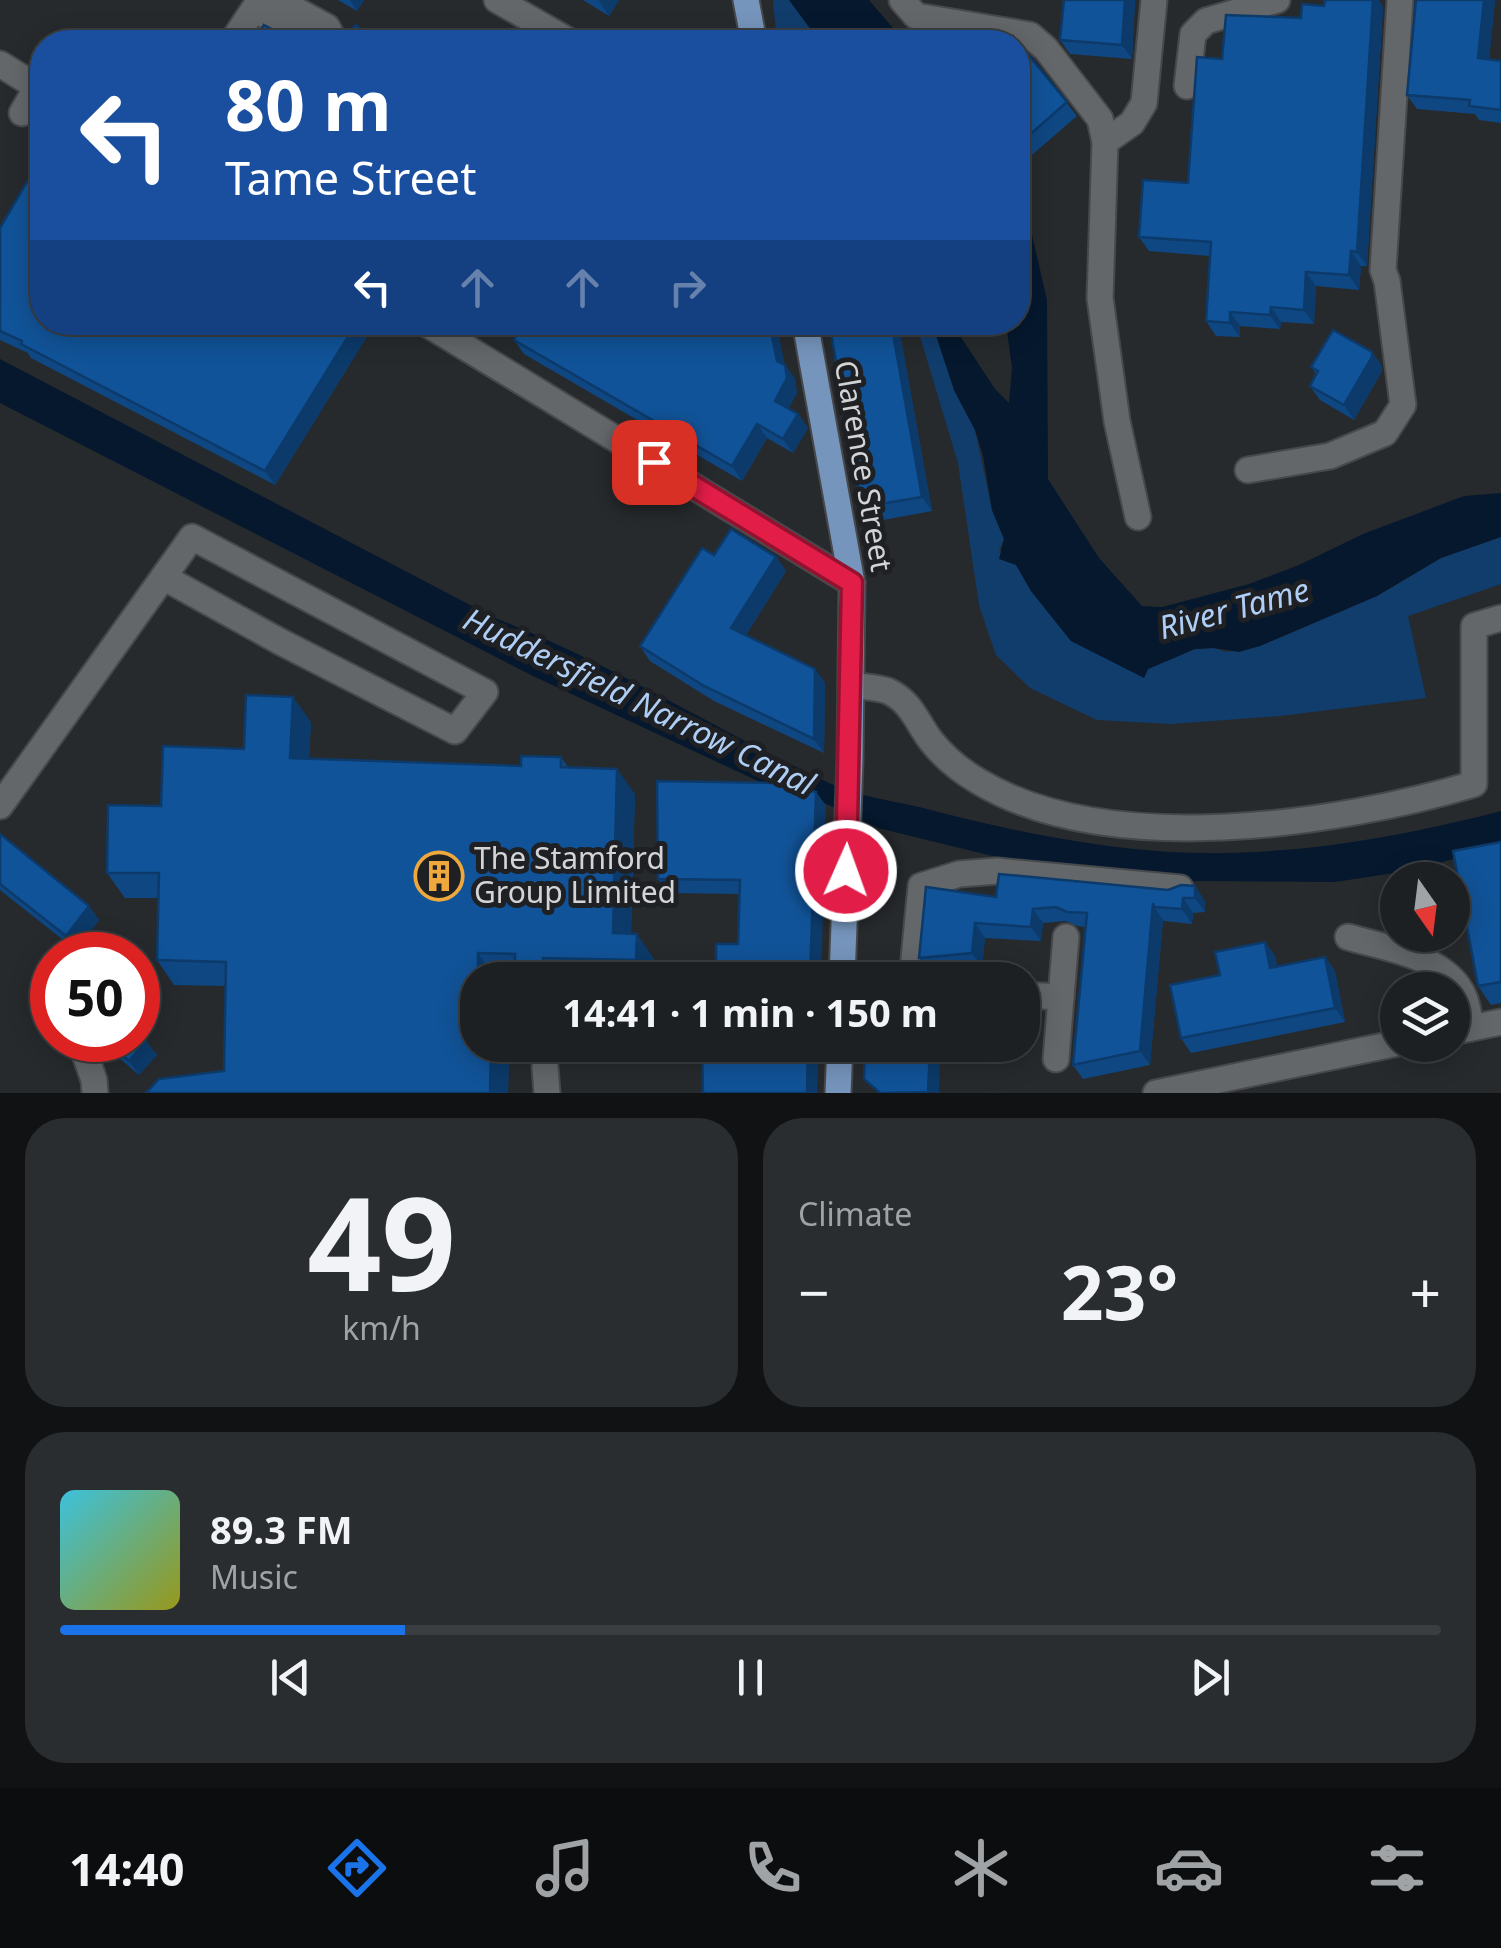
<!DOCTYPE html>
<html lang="en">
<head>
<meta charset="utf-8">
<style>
  body { margin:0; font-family:"Noto Sans",sans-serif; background:#2a2d2f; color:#f1f3f6; height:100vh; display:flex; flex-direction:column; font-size:38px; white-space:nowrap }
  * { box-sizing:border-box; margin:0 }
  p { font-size:32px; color:#a0a3a5 }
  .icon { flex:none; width:55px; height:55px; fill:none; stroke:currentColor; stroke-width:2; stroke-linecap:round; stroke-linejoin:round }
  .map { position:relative; height:1093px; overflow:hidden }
  .panel { display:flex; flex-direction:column; gap:25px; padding:25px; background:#101213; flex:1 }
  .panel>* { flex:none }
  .banner { position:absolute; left:30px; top:30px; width:1000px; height:305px; border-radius:40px; box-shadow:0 5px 25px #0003,0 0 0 2px #3b3e40; background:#1a4fa0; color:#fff; overflow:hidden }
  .needle { width:65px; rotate:166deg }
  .controls { position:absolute; left:1380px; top:862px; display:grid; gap:20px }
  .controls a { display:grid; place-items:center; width:90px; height:90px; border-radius:50%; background:#1d2022; box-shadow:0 5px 25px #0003,0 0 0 2px #3b3e40; font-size:50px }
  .speed { position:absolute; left:30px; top:932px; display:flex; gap:20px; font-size:50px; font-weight:700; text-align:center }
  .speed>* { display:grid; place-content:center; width:130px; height:130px; border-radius:50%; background:#1d2022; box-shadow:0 5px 25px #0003,0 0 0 2px #3b3e40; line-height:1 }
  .speed .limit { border:15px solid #d22; background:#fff; color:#111 }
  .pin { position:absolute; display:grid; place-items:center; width:85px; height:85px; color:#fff; margin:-42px; border-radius:20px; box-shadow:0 5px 15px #0006 }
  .me { position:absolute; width:110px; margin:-55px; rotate:2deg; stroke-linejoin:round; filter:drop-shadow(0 0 8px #0008) }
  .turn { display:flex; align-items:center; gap:35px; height:210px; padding:0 30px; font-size:45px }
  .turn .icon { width:130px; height:130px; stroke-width:2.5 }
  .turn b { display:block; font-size:70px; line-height:85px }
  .lanes { display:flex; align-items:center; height:95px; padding:0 30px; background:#0003; justify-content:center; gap:50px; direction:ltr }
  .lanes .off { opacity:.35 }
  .big { font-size:75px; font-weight:700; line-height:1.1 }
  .panel .widget { flex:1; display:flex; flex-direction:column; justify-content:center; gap:15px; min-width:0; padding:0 35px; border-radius:40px; background:#2a2d2f }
  .panel .dial { align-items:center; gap:0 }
  .dial b { font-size:130px; line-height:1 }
  .song { display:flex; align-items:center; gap:30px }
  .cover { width:120px; height:120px; border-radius:15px; background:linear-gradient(135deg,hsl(190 70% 55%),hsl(60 70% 35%)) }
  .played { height:10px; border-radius:5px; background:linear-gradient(90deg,#1a73e8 25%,#3b3e40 25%) }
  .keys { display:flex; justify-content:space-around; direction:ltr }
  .heat { display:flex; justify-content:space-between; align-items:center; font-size:55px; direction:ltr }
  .panel .tiles { flex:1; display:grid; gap:25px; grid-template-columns:1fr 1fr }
  .widget:last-child { grid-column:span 2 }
  .trip { position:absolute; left:460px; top:962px; width:580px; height:100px; border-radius:40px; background:#1d2022; box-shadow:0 5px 25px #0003,0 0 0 2px #3b3e40; font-weight:700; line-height:100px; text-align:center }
  .dock { display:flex; height:160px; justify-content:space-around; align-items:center; background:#0c0d0e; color:#a0a3a5 }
  .dock .icon { width:70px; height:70px }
  .dock .on { color:#1a73e8 }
  .dock b { font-size:45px; color:#f1f3f6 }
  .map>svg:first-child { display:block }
</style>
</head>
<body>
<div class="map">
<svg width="1501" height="1093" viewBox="0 0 1501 1093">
  <rect width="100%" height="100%" fill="#272a2d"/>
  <g fill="#113d6d">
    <path d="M773 0H789L820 42H777Z"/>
    <path d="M916 323H932L954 390 975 430 992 510 1004 539 999 550 1016 565 1031 591 1071 641 1144 677 1148 669 1195 649 1214 648 1226 652 1260 646 1377 596 1441 558 1501 537V584L1408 616 1426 698 1280 716 1171 724 1097 720 1030 688 996 655 979 605 958 463Z"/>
  </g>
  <g fill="#05182e">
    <path d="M789 0H869L905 42H820Z"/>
    <path d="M1018 201 1032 235 1047 300 1048 479 1099 558 1142 606 1162 607 1249 584 1299 565 1363 534 1464 496 1501 493V537L1441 558 1377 596 1260 646 1239 652 1214 648 1195 649 1148 669 1144 678 1071 641 1031 591 1016 565 999 559 1004 539 992 510 983 456 975 430 954 390 932 323H955L957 331 995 389 1009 403 1012 368 1006 323 1018 322Z"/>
    <path d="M0 359 495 618C611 663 717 730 829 783 862 798 897 801 931 810 1008 830 1091 847 1170 852 1282 858 1393 839 1501 811V847L1407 871 1335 882 1175 881 1046 869 878 828 820 801 803 798 760 782 533 676 0 403Z"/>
  </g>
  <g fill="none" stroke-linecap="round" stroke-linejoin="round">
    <g stroke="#46484b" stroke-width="29">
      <g id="minor">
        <path d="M277 0 327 27 335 42"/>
        <path d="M497 0 571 42"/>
        <path d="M902 0 916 16 1030 35 1046 49 1100 119 1105 142 1100 298 1117 421 1138 517"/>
        <path d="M255 9 311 42"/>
        <path d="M232 42 260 0"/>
        <path d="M0 64 42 90"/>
        <path d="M1187 86 1193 34 1206 21 1277 0"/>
        <path d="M22 113 37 87"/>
        <path d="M1105 142 1132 123 1144 103 1154 0"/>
        <path d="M424 322 852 583"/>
        <path d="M1248 470 1330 456 1385 433 1403 405 1387 281 1383 270 1400 0"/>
        <path d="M851 685C862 687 877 687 888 691 912 702 917 723 932 742 944 757 961 771 978 781 1107 859 1336 825 1474 784V626L1501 618"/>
        <path d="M0 806 192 537 485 692 455 731 279 641 165 578"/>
        <path d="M1348 937C1385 948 1447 956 1464 997 1468 1006 1469 1018 1471 1028"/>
        <path d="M912 980 921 886 959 874 997 871 1180 888"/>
        <path d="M1022 995 1061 997 1056 1059"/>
        <path d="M1061 997 1066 937"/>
        <path d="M1452 1032 1501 1022"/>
        <path d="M80 1040 94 1080 95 1093"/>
        <path d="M545 1067 547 1093"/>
        <path d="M1156 1093 1398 1043"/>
      </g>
    </g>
    <g stroke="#46484b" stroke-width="29">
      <g id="major">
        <path d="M746 0 754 42"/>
        <path d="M805 322 852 583 850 760 842 980"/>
        <path d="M838 1093 840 1045"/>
      </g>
    </g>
    <use href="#minor" stroke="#64676a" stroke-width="25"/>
    <use href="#major" stroke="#7695bc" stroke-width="25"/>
  </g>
  <g fill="#0f4783">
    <path d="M338 0H364L357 11Z"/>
    <path d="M583 0H619L609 16Z"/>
    <path d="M1064 0H1135L1132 59 1070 54 1060 40Z"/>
    <path d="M1416 0H1495L1489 59 1501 61V123L1479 120 1475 114 1417 109 1407 95Z"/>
    <path d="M1324 6 1383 7 1367 266H1361L1359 290 1316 286 1314 324 1281 322 1280 329 1240 326V337L1216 336 1206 321 1210 256 1149 251 1139 237 1188 183 1222 59Z"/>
    <path d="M1018 42 1077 116 1026 160 1018 150Z"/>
    <path d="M0 228 376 322 275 485 31 358 28 353 0 340Z"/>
    <path d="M829 322H898L932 511 872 522 862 507Z"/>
    <path d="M514 340 785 365 795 379 797 393 788 409 798 414 808 428 793 453 767 438 742 481 524 354Z"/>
    <path d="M1372 352 1382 366V371L1354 420 1320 400 1310 386 1316 374 1311 367Z"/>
    <path d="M714 555 776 557 786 571 746 635 815 669 825 683 824 753 714 701 650 661 640 646Z"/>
    <path d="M311 722 309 759 521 766 561 757 568 767 635 794 631 934 654 959V980H525L495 978 478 1045H504L509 1052 508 1093H146L224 1071 225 986 174 985 157 960 158 898H125L107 873 161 806 244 749Z"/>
    <path d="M816 792 826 806 738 944 739 894 668 893 658 879Z"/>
    <path d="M0 834 89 906 99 920 76 950 0 890Z"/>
    <path d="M1501 842V1003L1491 1005 1478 986Z"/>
    <path d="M1168 890 1205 901V912L1193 913 1192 924 1164 921 1163 920 1150 1065 1083 1079 1073 1065 1086 927 1077 926 1066 921 1043 923 1041 941 985 938 982 967 929 972 919 958 996 897Z"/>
    <path d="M1265 942 1275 956 1277 966 1325 957 1335 971 1345 1022 1191 1053 1181 1038 1220 975Z"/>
    <path d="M98 1040 146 1041 157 1055 139 1075Z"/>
  </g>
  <g fill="#0c3a6a">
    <path d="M350 0H364L357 11Z"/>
    <path d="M600 0H619L609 16 599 1Z"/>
    <path d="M1125 0H1135L1132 59 1122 45Z"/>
    <path d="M1373 0H1379L1383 7 1367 266 1357 252Z"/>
    <path d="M1484 0H1495L1488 72 1478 58Z"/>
    <path d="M1351 251 1361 266 1359 290 1349 275Z"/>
    <path d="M1306 272 1316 286 1314 324 1304 310Z"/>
    <path d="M1271 307 1281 322 1280 329 1270 315Z"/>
    <path d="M1230 312 1240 326V337L1230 323Z"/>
    <path d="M357 322H376L275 485 265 471Z"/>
    <path d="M769 322H776L787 375 785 365 795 379 797 393 785 415 775 401 777 361Z"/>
    <path d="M891 322H898L932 511 922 497Z"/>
    <path d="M1372 352 1382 366V371L1354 420 1344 405Z"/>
    <path d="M798 414 808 428 793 453 783 439Z"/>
    <path d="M757 424 767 438 742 481 732 466Z"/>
    <path d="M776 557 786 571 741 643 731 628Z"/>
    <path d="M815 669 825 683 824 753 814 739Z"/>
    <path d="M293 697 311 722 307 783 290 758Z"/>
    <path d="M617 769 635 794 630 958 613 933Z"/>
    <path d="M816 792 826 806 821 980H810Z"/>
    <path d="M1195 886 1205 901V912L1195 898Z"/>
    <path d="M1183 898 1193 913 1192 924 1182 909Z"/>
    <path d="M1153 903 1154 907 1163 920 1150 1065 1140 1051Z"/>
    <path d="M89 906 99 920 76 950 66 936Z"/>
    <path d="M1033 909 1043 923 1041 941 1031 927Z"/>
    <path d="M975 923 985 938 982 967 972 953Z"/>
    <path d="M637 934 654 959V980H650L636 960Z"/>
    <path d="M1265 942 1275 956 1280 982 1270 968Z"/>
    <path d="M478 953 495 978V980H478Z"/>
    <path d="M1325 957 1335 971 1345 1022 1335 1008Z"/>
    <path d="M543 958 558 980H552L543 966Z"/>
    <path d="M146 1041 157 1055 139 1075 129 1061Z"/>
    <path d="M491 1045H504L509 1052 508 1093H490Z"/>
    <path d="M808 1045H819L817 1093H807Z"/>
    <path d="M930 1050 940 1064 939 1093 928 1092Z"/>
  </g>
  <g fill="#115398" stroke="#0c3a6a" stroke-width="2.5">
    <path d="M1064 0H1125L1122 45 1060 40Z"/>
    <path d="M1325 0H1373L1357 252 1351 251 1349 275 1306 272 1304 310 1271 307 1270 315 1230 312V323L1206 321 1211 242 1139 237 1143 180 1188 183 1197 57 1222 59 1226 15 1301 18 1302 4 1324 6Z"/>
    <path d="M1416 0H1484L1478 58 1501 61V110L1469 106 1470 100 1407 95Z"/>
    <path d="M264 25 297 42H253Z"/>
    <path d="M355 25 384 42H345Z"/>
    <path d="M1013 36 1067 102 1018 145V42H1005Z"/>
    <path d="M42 156V322H357L265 471 21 344 22 341 0 331V228Z"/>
    <path d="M524 322H769L777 361 785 365 787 378 775 401 798 414 783 439 757 424 732 466 514 340Z"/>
    <path d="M829 322H891L922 497 862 507Z"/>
    <path d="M1333 330 1372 352V357L1344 405 1310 386 1318 371 1311 367Z"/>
    <path d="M731 529 776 557 731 628 815 669 814 739 704 686 640 646 702 548 714 555Z"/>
    <path d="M246 695 293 697 290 758 521 766V756L561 757V767L617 769 613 933 637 934 636 960 543 958V966L515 965V954L478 953V1045H491L490 1093H146L159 1079 224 1071 226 962 157 960 159 873H107L108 805 161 806 163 746 244 749Z"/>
    <path d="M657 781 774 783 816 792 810 980H716V944H738L740 880 658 879Z"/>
    <path d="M0 834 89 906 66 936 0 884Z"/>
    <path d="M1501 842V982L1478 986 1453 851Z"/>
    <path d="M999 874 1168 890 1181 885 1195 886V898H1183L1182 909 1154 907 1153 903 1140 1051 1073 1065 1087 913 1067 912 1056 907 1033 909 1031 927 975 923 972 953 919 958 926 887 996 897Z"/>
    <path d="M1265 942 1270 968 1325 957 1335 1008 1181 1038 1170 985 1220 975 1215 952Z"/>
    <path d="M138 1033 146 1041 129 1061 105 1040H138Z"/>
    <path d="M715 1045H808L807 1093H703L702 1047Z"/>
    <path d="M865 1045H894V1048L930 1050 928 1092 880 1093 864 1079Z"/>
  </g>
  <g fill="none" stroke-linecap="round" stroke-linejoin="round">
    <g stroke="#92132f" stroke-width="25">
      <path id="route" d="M654 462 852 583 846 871"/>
    </g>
    <use href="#route" stroke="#e11d48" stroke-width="18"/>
  </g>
  <defs>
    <g id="building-ring" transform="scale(2.5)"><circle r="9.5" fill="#1e2023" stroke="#eea83c" stroke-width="1.5"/><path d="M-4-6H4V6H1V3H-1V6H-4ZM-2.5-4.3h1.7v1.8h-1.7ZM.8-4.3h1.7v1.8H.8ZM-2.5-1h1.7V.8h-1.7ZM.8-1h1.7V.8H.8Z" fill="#eea83c"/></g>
  </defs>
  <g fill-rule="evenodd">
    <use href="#building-ring" x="439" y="876"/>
  </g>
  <g text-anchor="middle" stroke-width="10" stroke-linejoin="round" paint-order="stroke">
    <g font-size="30" fill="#d2d4d6" stroke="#1e2023">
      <text transform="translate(863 466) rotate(80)" y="10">Clarence Street</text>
    </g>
    <g font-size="30" fill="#d2d4d6" stroke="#1e2023" text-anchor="start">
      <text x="474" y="869">The Stamford<tspan x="474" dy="34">Group Limited</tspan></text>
    </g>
    <g font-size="32" font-style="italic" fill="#afcef5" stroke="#1e2023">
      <text transform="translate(1234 609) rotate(-15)" y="11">River Tame</text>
      <text transform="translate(639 702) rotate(26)" y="11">Huddersfield Narrow Canal</text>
    </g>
  </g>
</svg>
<div class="controls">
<a><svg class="needle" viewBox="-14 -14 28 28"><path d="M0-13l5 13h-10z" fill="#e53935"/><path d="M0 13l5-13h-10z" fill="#a0a3a5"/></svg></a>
<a><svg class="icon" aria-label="layers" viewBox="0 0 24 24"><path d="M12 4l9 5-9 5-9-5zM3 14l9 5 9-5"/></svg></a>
</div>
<div class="speed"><div class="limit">50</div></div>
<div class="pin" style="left:654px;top:462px;background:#d93025"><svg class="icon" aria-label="arrive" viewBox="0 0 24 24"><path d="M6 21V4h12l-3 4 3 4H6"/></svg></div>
<svg class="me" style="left:846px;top:871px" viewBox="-20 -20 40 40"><circle r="17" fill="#e11d48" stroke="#fff" stroke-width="3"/><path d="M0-11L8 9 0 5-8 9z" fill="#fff"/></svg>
<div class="trip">14:41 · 1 min · 150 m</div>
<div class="banner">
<div class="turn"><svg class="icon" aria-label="left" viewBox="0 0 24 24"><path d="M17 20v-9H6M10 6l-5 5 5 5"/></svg><div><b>80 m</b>Tame Street</div></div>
<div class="lanes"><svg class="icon" aria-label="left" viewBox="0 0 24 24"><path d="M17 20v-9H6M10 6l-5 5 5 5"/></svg><svg class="icon off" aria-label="ahead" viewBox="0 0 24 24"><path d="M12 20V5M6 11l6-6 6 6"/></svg><svg class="icon off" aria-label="ahead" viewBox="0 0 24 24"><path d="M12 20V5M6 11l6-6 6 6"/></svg><svg class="icon off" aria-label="right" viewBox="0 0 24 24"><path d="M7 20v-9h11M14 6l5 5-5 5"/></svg></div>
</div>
</div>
<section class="panel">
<div class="tiles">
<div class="widget dial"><b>49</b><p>km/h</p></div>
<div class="widget"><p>Climate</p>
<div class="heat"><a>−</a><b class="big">23°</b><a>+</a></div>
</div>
<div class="widget">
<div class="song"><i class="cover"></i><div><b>89.3 FM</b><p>Music</p></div></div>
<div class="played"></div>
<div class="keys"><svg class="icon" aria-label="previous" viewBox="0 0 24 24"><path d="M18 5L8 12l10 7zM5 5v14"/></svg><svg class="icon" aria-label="pause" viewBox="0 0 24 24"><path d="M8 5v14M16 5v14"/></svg><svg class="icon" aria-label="next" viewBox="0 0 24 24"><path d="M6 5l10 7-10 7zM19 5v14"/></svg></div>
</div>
</div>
</section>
<nav class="dock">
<b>14:40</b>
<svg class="icon on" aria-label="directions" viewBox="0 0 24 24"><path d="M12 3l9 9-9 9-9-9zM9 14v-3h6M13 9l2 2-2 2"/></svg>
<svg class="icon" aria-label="music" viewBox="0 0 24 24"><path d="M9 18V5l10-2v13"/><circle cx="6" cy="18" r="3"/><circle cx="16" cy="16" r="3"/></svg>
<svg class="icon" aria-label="phone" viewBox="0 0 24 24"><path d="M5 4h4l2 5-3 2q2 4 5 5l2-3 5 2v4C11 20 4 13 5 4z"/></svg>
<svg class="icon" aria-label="climate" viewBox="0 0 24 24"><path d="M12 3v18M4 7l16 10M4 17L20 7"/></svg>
<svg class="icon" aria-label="car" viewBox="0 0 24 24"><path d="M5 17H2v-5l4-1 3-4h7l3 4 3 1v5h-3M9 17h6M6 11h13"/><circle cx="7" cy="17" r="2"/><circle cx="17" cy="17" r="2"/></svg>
<svg class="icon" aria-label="filters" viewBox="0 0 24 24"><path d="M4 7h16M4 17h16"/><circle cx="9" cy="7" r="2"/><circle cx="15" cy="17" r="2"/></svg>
</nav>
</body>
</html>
